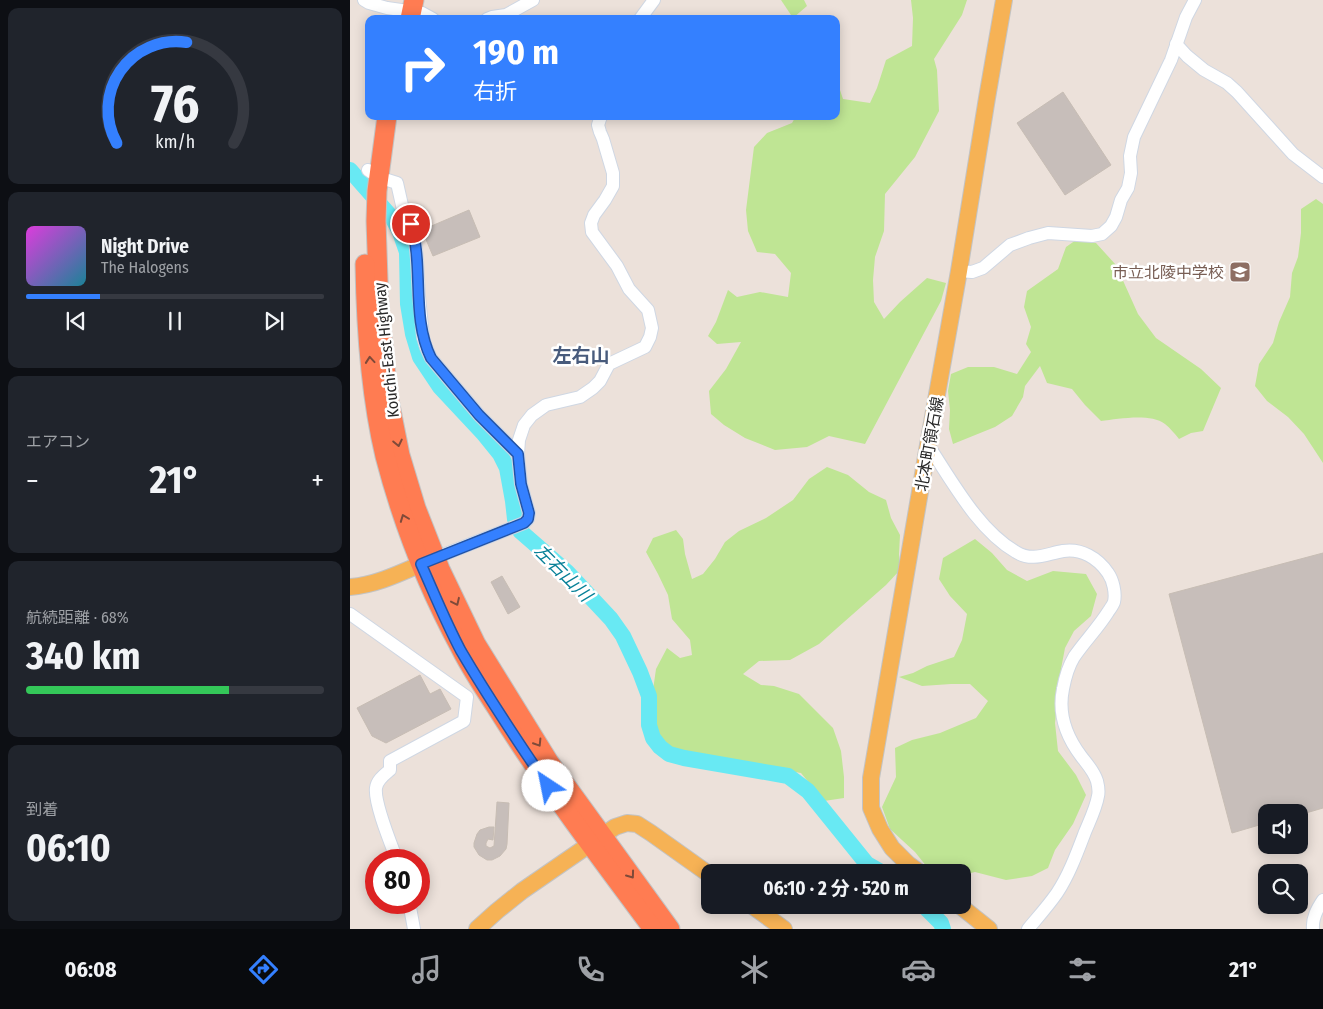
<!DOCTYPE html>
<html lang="ja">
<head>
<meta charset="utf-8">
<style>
  body { margin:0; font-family:"Fira Sans Condensed","Noto Sans JP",sans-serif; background:#20242c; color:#f1f3f6; height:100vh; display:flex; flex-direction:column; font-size:19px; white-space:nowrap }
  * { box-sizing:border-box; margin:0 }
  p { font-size:16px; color:#9ea1a6 }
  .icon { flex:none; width:28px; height:28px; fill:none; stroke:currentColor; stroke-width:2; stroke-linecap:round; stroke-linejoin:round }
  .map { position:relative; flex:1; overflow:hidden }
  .drawer { display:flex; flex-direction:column; gap:8px; padding:8px; background:#0d0f14; width:350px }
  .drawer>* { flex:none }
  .guide { position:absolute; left:15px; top:15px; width:475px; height:105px; border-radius:10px; box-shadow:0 2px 12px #0003; background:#3480ff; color:#fff; overflow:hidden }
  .buttons { position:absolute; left:908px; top:804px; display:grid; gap:10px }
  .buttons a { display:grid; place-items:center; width:50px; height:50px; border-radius:10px; background:#171b24; box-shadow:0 2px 12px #0003; font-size:25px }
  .speed { position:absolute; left:15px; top:849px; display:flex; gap:10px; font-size:25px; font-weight:700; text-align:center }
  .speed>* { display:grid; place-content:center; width:65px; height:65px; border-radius:50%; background:#171b24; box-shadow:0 2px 12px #0003; line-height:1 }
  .speed .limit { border:8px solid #d22; background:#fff; color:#111 }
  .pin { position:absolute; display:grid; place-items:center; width:42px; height:42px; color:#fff; margin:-21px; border:2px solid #fff; border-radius:50%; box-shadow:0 1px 5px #0007 }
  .me { position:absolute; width:55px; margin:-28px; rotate:326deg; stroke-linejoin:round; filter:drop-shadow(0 0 4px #0008) }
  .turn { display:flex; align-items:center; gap:18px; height:105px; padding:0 25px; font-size:22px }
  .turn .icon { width:65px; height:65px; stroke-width:2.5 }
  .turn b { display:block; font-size:35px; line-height:42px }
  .big { font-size:38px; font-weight:700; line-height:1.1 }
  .drawer .card { flex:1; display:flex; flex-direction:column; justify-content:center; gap:8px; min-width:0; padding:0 18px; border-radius:10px; background:#20242c }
  .drawer .dial { align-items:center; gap:0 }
  .dial svg { height:130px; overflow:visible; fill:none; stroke:#363941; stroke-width:7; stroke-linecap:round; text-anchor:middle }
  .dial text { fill:#f1f3f6; stroke:none }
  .song { display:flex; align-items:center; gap:15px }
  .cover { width:60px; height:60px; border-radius:8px; background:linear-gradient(135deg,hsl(300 70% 55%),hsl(190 70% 35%)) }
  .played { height:5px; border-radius:2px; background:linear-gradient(90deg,#3480ff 25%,#363941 25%) }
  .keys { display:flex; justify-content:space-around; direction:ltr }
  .heat { display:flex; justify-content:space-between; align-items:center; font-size:28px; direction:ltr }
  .charge { height:8px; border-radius:4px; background:linear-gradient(90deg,#34c759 68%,#363941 0) }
  .trip { position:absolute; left:351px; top:864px; width:270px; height:50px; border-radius:10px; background:#171b24; box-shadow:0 2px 12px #0003; font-weight:700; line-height:50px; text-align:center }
  .menu { display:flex; height:80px; justify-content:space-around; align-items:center; background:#090b0e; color:#9ea1a6 }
  .menu .icon { width:35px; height:35px }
  .menu .on { color:#3480ff }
  .menu b { font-size:22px; color:#f1f3f6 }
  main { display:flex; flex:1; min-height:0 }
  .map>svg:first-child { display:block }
</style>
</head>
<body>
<main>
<section class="drawer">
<div class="card dial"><svg viewBox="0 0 100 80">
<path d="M14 69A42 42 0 1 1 86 69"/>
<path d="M14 69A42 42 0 0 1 57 7" stroke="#3480ff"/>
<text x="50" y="56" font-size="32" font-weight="700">76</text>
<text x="50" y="72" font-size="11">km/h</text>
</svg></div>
<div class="card">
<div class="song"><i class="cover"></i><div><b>Night Drive</b><p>The Halogens</p></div></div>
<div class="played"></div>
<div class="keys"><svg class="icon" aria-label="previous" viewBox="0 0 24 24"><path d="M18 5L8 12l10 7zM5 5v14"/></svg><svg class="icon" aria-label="pause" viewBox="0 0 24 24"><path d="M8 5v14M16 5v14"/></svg><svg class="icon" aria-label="next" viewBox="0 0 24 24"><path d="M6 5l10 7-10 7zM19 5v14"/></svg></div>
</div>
<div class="card"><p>エアコン</p>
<div class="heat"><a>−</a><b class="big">21°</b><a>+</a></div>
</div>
<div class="card"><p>航続距離 · 68%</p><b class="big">340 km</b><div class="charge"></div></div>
<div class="card"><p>到着</p><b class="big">06:10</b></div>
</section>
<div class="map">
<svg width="973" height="929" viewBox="0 0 973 929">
  <rect width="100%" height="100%" fill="#ece1da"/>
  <g fill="#bfe594">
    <path d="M431 0H454L457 6 443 18Z"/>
    <path d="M561 0H617L612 15 584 59 587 70 589 111 565 157 535 194 534 231 525 257 523 280 524 302 534 319 550 302 577 278 596 283 591 301 515 444 479 436 457 447 425 450 395 438 374 425 361 414 359 391 376 369 391 342 367 344 358 336 366 322 378 290 387 297 410 292 438 297 441 273 425 254 407 252 398 231 396 210 404 147 417 133 442 123 446 116H486V78L493 99 520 103 527 88 536 60 562 46 563 18Z"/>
    <path d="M966 199 973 204V463L954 434 938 417 917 401 905 386 909 364 923 343 929 322 940 297 942 273 948 257 951 233V209Z"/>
    <path d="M726 240 746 243 766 265 788 314 806 338 851 369 871 388 853 431 841 433 829 439C825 434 820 428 815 424 800 413 769 419 751 421L735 405 722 389 697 383 690 366 675 386 673 397 662 416 645 427 603 444 599 429 600 410 598 391 601 374 618 367H644L667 374 681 352 676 344 681 327 674 307 677 291 708 269 716 247Z"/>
    <path d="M477 467 498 475 519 492 536 500 541 518 550 535 549 554 550 570 536 585 469 644 440 660 409 661 393 674 411 685 424 686 449 694 483 728 491 751 494 777V798L474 801 451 773 335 753 322 748 308 735 303 690 306 669 317 648 330 658 342 655 340 640 322 619 318 595 308 574 296 552 303 538 326 530 333 539 335 554 342 579 353 574 365 559 375 542 389 531 416 518 443 500 459 479Z"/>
    <path d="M625 539 642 553 657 570 677 581 703 571 736 574 747 594 741 616 724 631 715 648 711 669 705 723 708 751 726 775 736 795 723 824 705 850 698 868 682 876 656 880 625 872 613 875 612 872H581L565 852 540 829 532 807 546 777 545 748 562 740 590 733 626 718 638 701 620 684H601L572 686 549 677 563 673 577 666 604 657 612 640 617 614 600 596 589 579 593 558Z"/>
  </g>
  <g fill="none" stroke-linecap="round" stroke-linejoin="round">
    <g stroke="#68e9f3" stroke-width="16">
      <path d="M0 170 43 219 50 232 57 252 58 304 63 334 70 357 90 387 133 433 150 454 157 468 163 501 165 519 170 531 217 572 261 619 273 636 290 672 299 696V725L303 738 310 747 319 754 334 758 438 776 458 791 517 864 531 872"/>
      <path d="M573 905 591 923 593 929"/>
    </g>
  </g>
  <g fill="#c7beba" stroke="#c7bdb4">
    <path d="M713 92 761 165 715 195 667 123Z"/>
    <path d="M119 210 130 237 83 256 72 230Z"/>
    <path d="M973 553V808L949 815V812H916V823L882 833 819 594Z"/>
    <path d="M152 576 170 607 158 614 141 582Z"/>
    <path d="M70 675 80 694 90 689 101 709 36 743 22 736 7 708Z"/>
    <path d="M147 802 159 803 157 844 156 849 150 856 142 860H137L129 855 124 847V843L127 834 130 830 139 827H144L143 840 138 839 136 843V846L140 848 144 846Z"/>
  </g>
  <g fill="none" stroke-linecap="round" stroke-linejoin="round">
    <g stroke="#cfd7e3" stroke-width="14">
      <g id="minor">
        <path d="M14 0 19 3 37 8 72 13 83 19"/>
        <path d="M137 19 142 17 156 15 183 0"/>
        <path d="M290 19 304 0"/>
        <path d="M826 44 837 56 854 70 877 83 887 92 943 154 973 177"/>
        <path d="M18 170 28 177 47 183 54 214 61 224 65 238 67 259 69 296 73 337 76 347 81 358 129 415 168 454"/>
        <path d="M609 271 622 272 633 268 660 245 679 238 698 233 742 236 752 234 761 226 766 217 771 200 778 188 781 173 780 156 784 137 821 60 836 17 845 0"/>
        <path d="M578 445C602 481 628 530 666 552 682 562 696 554 713 551 731 548 748 558 758 573 763 580 766 593 764 602 763 605 760 609 758 612 748 628 735 641 724 657 718 667 715 678 713 689 708 713 716 736 731 756 737 764 744 771 747 781 748 785 749 792 748 796 746 808 740 820 735 832 727 853 719 875 707 893 698 906 688 917 678 929"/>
        <path d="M85 558 174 523 178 519 179 513 171 484 168 454 169 440 174 425 182 415 196 405 230 397 243 388 250 381 259 364 295 347 300 337 302 328 298 310 279 289 267 266 242 232 241 223 244 215 255 200 263 186V173L253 139 250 132 248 125 251 116"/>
        <path d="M0 614 117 697 114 721 40 761V770C34 775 27 780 26 788 24 803 41 844 47 860"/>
        <path d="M59 902 64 929"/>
        <path d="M963 929C962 918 967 909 973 900"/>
      </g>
    </g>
    <g stroke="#c3c3c3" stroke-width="18">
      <g id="major">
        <path d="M0 587C29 585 56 570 83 559"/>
        <path d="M569 872 558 864 542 848 530 829 521 808V778L578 445 609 271 637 98 654 0"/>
        <path d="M401 905 434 929"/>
        <path d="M609 905 639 929"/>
        <path d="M127 929 147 911 172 891 265 827 277 823 287 824 301 833 360 875"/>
      </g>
    </g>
    <g stroke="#c3c3c3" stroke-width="21">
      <g id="highway">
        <path d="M60 19 64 0"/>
        <path d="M37 116 27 191 26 221 29 308 38 395 50 455 66 508 90 569 126 644 199 762 320 929"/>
        <path d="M15 264C16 328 20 393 35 456 52 522 78 588 111 649 121 669 134 688 146 707 194 784 249 856 303 929"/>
      </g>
    </g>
    <use href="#minor" stroke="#fff" stroke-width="12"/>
    <use href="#major" stroke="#f6b255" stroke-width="16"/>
    <use href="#highway" stroke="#ff7c52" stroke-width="19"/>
  </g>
  <defs><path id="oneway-chevron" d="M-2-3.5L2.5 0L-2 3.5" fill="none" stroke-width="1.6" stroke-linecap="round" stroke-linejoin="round" transform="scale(1.25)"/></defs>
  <g stroke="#7f4a39">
    <use href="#oneway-chevron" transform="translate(20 360) rotate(-95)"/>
    <use href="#oneway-chevron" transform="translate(48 443) rotate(78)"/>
    <use href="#oneway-chevron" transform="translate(54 518) rotate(-111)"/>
    <use href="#oneway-chevron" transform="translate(106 602) rotate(65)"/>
    <use href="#oneway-chevron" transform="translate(188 743) rotate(58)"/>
    <use href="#oneway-chevron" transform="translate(281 875) rotate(54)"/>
  </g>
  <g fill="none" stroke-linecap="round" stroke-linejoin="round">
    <g stroke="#2253a6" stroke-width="12">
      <path id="route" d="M61 224C74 267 61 317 81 358L129 415 168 454 171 484 179 513 178 519 174 523 71 564C84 593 96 623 111 651 138 697 168 742 198 786"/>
    </g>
    <use href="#route" stroke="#3480ff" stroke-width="9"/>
  </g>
  <defs>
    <g id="school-square" transform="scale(1.125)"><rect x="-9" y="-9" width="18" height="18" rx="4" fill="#8d6e63" stroke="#fff"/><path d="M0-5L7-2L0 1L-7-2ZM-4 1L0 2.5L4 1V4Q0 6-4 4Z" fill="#fff"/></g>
  </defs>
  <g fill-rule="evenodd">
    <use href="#school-square" x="890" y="272"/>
  </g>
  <g text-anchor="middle" stroke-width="5" stroke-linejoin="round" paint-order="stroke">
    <g font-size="16" fill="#785e54" stroke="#fff" text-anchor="end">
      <text x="874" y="278">市立北陵中学校</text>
    </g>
    <g font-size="16" fill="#292929" stroke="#fff">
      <text transform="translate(36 350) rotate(-96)" y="6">Kouchi-East Highway</text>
      <text transform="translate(579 444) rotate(-80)" y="6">北本町領石線</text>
    </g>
    <g font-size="18" font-style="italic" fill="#088198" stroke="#fff">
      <text transform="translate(213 573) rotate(45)" y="6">左右山川</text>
    </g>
    <g font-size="19" font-weight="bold" fill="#485b7c" stroke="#fff">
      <text x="231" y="362">左右山</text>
    </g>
  </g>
</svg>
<div class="buttons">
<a><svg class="icon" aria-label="sound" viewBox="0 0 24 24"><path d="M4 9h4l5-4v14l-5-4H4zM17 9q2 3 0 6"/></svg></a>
<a><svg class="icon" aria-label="search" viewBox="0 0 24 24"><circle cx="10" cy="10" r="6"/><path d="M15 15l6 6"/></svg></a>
</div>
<div class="speed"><div class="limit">80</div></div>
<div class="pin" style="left:61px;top:224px;background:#d93025"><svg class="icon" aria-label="arrive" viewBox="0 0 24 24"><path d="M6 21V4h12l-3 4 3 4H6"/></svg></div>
<svg class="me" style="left:198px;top:786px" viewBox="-20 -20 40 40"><circle r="19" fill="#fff"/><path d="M0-13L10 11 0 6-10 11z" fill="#3480ff"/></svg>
<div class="trip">06:10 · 2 分 · 520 m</div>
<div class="guide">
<div class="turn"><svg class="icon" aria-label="right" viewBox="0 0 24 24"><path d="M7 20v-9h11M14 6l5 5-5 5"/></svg><div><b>190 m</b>右折</div></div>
</div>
</div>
</main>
<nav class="menu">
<b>06:08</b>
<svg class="icon on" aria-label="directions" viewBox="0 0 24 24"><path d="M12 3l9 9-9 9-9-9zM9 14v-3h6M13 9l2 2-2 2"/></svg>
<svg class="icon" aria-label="music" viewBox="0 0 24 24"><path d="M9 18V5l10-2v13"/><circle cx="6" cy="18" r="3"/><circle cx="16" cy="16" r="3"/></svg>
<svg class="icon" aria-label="phone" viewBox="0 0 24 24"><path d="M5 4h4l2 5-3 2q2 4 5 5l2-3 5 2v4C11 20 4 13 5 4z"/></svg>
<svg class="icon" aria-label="climate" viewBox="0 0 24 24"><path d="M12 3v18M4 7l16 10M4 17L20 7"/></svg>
<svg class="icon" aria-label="car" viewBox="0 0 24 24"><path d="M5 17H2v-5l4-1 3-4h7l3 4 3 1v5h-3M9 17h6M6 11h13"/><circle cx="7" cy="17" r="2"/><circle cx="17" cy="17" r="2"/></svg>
<svg class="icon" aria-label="filters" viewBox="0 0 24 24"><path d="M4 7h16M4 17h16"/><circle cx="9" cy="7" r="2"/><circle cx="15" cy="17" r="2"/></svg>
<b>21°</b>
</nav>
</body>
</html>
